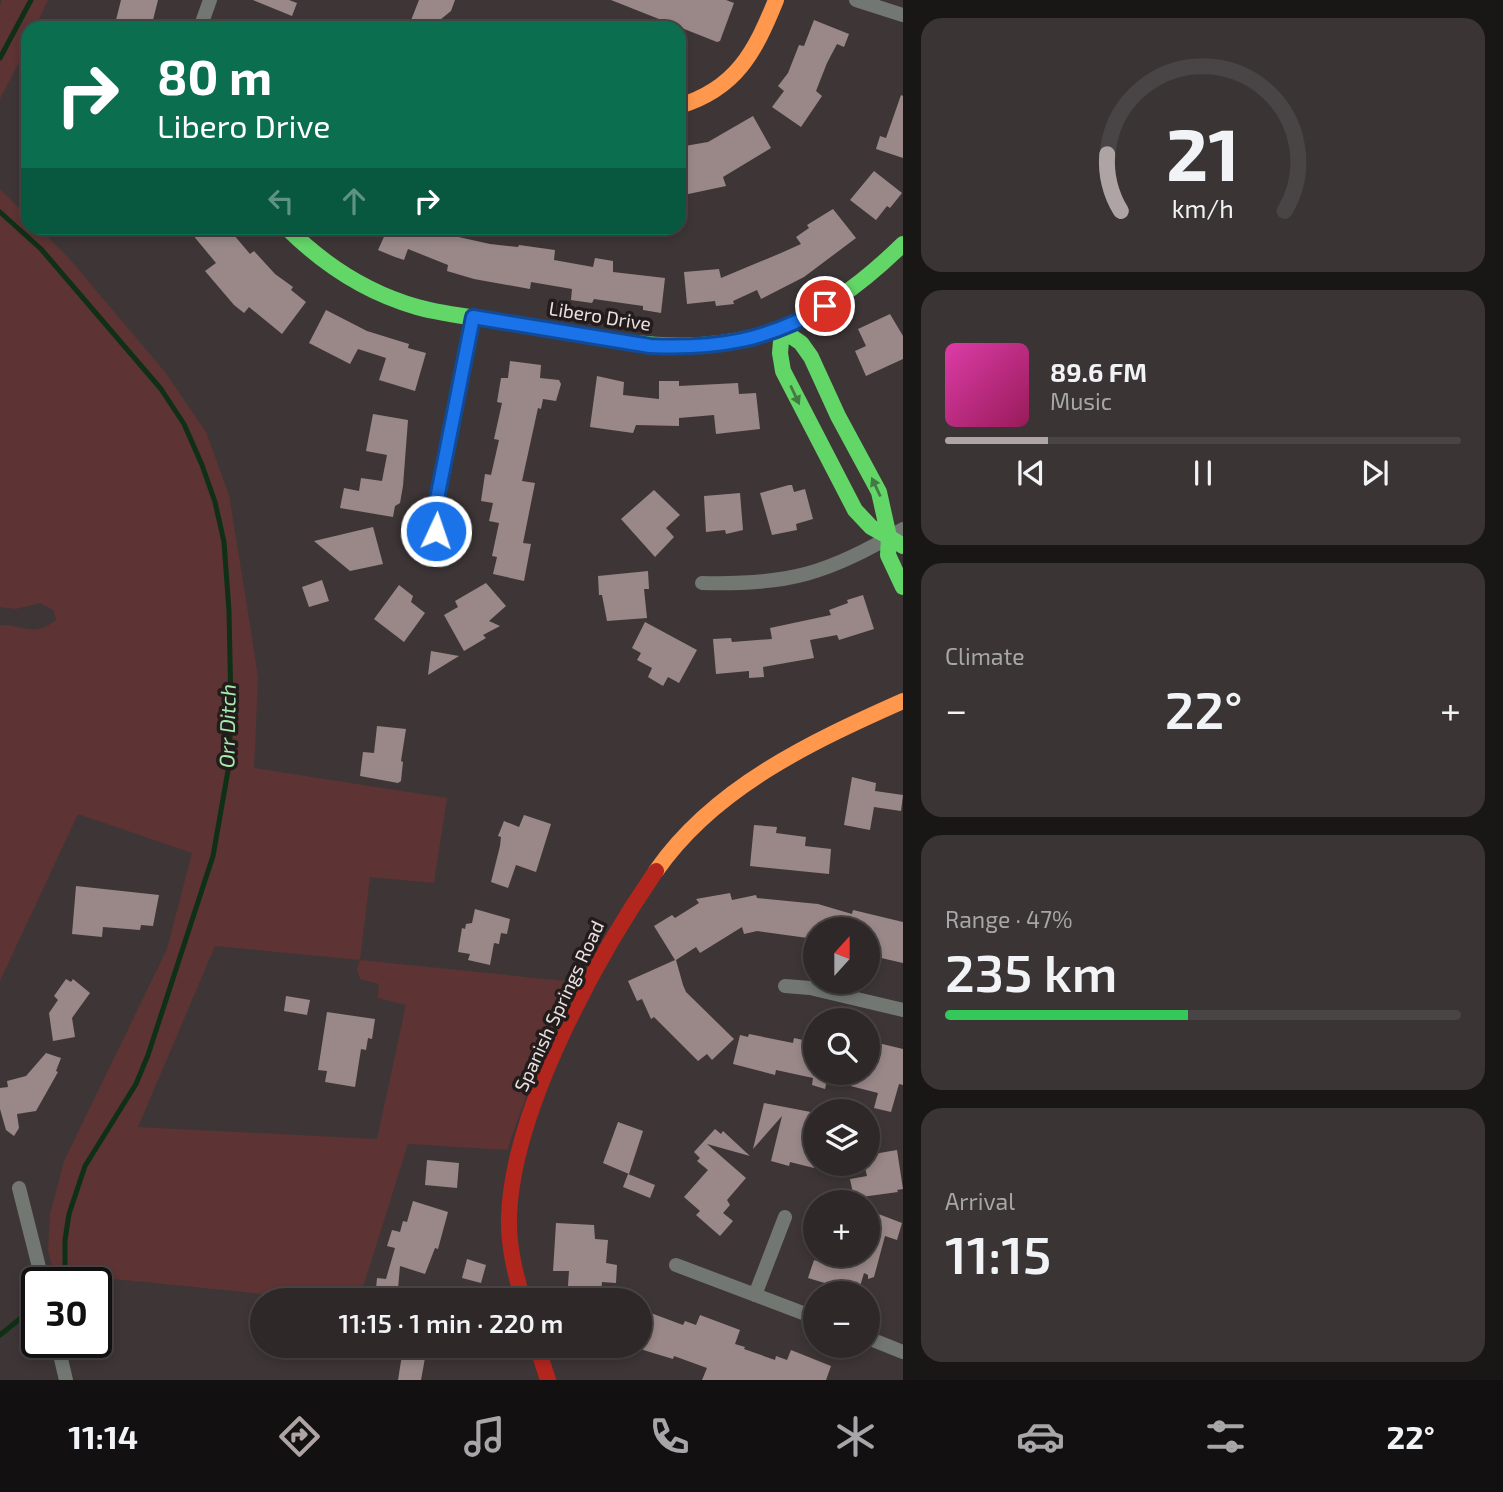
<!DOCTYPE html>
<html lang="en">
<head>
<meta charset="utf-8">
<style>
  body { margin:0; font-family:"Exo 2",sans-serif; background:#3a3434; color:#f1f3f6; height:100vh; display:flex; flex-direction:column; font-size:26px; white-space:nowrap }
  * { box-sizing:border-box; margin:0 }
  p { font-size:23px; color:#a7a6a8 }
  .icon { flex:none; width:38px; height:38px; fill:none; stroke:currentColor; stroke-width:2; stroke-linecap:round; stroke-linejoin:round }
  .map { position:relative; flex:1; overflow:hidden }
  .drawer { display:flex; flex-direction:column; gap:18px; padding:18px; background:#191616; width:600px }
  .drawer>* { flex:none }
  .banner { position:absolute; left:21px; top:21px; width:665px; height:214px; border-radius:21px; box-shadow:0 4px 10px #0003,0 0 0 2px #494445; background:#0b6e4f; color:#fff; overflow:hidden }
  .needle { width:46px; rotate:21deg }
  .tools { position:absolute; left:803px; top:917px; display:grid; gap:14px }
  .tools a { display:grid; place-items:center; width:77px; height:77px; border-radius:50%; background:#2e2828; box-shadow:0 4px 10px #0003,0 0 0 2px #494445; font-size:35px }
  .speed { position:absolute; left:21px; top:1267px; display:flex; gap:14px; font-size:35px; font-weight:700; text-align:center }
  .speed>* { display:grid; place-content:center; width:91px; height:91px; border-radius:50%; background:#2e2828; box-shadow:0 4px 10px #0003,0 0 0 2px #494445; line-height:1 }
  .speed .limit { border:4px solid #111; border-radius:10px; background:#fff; color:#111 }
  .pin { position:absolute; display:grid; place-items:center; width:60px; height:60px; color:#fff; margin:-30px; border:4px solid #fff; border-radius:50%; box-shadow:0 2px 7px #0007 }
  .me { position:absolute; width:77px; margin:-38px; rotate:3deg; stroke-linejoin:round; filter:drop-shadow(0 0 5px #0008) }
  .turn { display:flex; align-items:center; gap:24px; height:147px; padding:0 21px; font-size:32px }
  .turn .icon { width:91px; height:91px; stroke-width:2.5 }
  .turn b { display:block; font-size:49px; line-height:60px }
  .lanes { display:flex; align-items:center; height:66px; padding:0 21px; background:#0003; justify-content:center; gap:35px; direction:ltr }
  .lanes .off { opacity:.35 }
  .big { font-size:52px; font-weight:600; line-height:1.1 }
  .drawer .widget { flex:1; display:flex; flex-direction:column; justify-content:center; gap:10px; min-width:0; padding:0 24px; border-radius:21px; background:#3a3434 }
  .drawer .dial { align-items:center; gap:0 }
  .dial svg { height:182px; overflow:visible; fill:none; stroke:#494445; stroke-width:7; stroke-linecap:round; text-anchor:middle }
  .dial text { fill:#f1f3f6; stroke:none }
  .song { display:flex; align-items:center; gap:21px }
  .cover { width:84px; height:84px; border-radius:10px; background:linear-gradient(135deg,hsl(320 70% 55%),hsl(330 70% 35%)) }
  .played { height:7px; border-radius:4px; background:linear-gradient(90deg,#aea4a4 20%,#494445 20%) }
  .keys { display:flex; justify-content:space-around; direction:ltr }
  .heat { display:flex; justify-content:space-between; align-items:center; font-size:38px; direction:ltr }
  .charge { height:10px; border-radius:5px; background:linear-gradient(90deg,#34c759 47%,#494445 0) }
  .trip { position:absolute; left:250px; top:1288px; width:402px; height:70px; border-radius:35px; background:#2e2828; box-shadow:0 4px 10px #0003,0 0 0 2px #494445; font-weight:600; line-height:70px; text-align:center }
  .dock { display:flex; height:112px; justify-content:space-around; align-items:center; background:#121010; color:#a7a6a8 }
  .dock .icon { width:49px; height:49px }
  .dock .selected { color:#aea4a4 }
  .dock b { font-size:32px; color:#f1f3f6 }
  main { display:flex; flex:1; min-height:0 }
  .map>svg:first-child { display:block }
</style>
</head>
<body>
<main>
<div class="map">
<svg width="903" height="1380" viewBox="0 0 903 1380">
  <rect width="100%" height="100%" fill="#3e3636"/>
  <g fill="#5d3333" fill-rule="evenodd">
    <path d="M2 0H48L35 28H28V44L0 99V5Z"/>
    <path d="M0 189 28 217V228H38L67 256 165 372 206 432 229 495 252 637 258 678 254 768 447 798 434 883 370 877 360 960 575 982 535 1071 507 1150 408 1144 359 1300H322L54 1273 48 1251 50 1214 64 1161 167 949 192 853 78 814 0 981V625C25 625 33 638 56 620L53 610 40 603 16 609 0 607ZM215 946 360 960 357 969 360 979 379 984 378 998 406 1005 377 1139 138 1127Z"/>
  </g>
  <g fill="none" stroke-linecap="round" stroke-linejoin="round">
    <g stroke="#0f3015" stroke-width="5">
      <path d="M0 58 31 0"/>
      <path d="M0 212 41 249 161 389 184 424 202 465 215 502 224 542 229 611 231 709 229 765 213 856 148 1055 136 1084 85 1166 69 1214 65 1240V1267L63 1275 56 1283"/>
      <path d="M0 1335 37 1305"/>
    </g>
  </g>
  <g fill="#9a8888">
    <path d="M121 0H158L151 28H114Z"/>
    <path d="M253 0H289L297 3 292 16Z"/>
    <path d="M419 0H455L451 11 430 28H408Z"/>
    <path d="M611 0H726L734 3 720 41 717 42Z"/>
    <path d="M814 20 849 34 844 47 837 44 827 63 816 91 822 96 801 127 772 107 784 91 778 86 788 73 799 45 804 46Z"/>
    <path d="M901 95 903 96V158L876 149 880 136 886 138Z"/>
    <path d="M753 116 771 148 723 177 726 186 679 196V147L708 142Z"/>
    <path d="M874 171 902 193 890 208 887 206 876 220 850 200Z"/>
    <path d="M833 209 856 238 804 277 761 299 757 290 733 301 734 304 716 306 715 301 687 304 684 272 719 269 721 278 781 253 801 244 796 237 809 228 807 225Z"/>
    <path d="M187 228H228L250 254 254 251 275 274 293 287 291 290 306 302 282 334 249 307 244 313 234 305 205 271 216 263Z"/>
    <path d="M388 228H438L436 232 490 244 518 247 519 245 555 250 554 260 593 267 595 258 613 261V272L665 278 661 313 643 310V306L594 299 592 303 571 300 572 289 531 282 530 289 474 279 447 271 448 265 408 249 404 260 395 257 378 250Z"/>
    <path d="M326 310 367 331 409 344 408 348 426 353 415 391 379 380 386 358 358 349 350 364 309 343Z"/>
    <path d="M890 314 903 336V359L866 376 855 351 866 346 858 329Z"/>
    <path d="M510 361 541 365 540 378 559 380 561 384 556 401 543 399 541 409 538 408 522 481 535 483 523 543 531 544 524 581 493 574 497 557 492 556 499 523 489 521 493 503 481 501 485 474 491 475 499 440 494 439 502 403 497 402 501 378H508Z"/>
    <path d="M597 376 624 382 623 395 659 399V381H679V386L738 383 739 394 756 393 760 429 716 434 714 415 679 418V426L636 425 633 433 590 427Z"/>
    <path d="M373 414 408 420 403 486 400 503 395 506 393 517 340 508 344 488 359 491 361 478 382 481 387 455 366 451Z"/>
    <path d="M789 485H792L794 492 805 489 813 519 796 524 797 530 772 535 760 493Z"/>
    <path d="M654 490 680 515 666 528 674 537 655 557 621 519Z"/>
    <path d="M740 493 743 530 726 534 725 530 706 532 704 496Z"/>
    <path d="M373 527 383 564 350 571 314 541Z"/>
    <path d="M648 571 649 589H644L647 618 607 621 602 595H599L598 576Z"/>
    <path d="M322 580 329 601 309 607 302 587Z"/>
    <path d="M486 583 506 606 489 621 500 626 483 635 486 638 464 651 444 615 458 607 455 601Z"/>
    <path d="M399 585 413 596 411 602 425 613 404 642 374 619Z"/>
    <path d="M863 595 874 629 839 640 837 635 810 640 814 658 763 667 764 677 749 678V671L716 674 713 639 731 638 732 642 772 639 770 628 831 615 829 610 848 603 847 600Z"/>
    <path d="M645 622 697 650 679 683 668 677 663 686 648 677 652 668 637 660 641 653 632 648Z"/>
    <path d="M431 651 459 656 428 675Z"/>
    <path d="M377 726 406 729 401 761 403 762 401 781 398 783 360 776 363 752 374 753Z"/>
    <path d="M852 777 876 783 875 791 903 795 901 811 874 807 870 830 844 825Z"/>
    <path d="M524 815 551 824 536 872 516 865 508 888 491 882 500 846 501 837 498 836 504 821 519 827Z"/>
    <path d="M754 825 777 827 776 833 806 837 805 846 831 849 829 874 750 866Z"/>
    <path d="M76 886 159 895 153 926 141 925 140 930 103 927 102 937 72 934Z"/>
    <path d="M730 893 732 900 756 895 757 898 818 904 852 914 853 910 903 922V963L868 955V929H816L815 939 757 931 744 934 742 927 700 953 696 947 676 960 683 985 686 992 734 1039 712 1060 707 1054 698 1061 654 1017 651 1019 642 999 637 1001 628 981 675 960 654 926 672 915 675 918 699 903 696 899Z"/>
    <path d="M475 909 510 919 507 934 501 933 499 944 494 943 490 965 468 960 470 954 458 952 462 928 465 929 466 924 472 923Z"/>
    <path d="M66 979 71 982 73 979 90 993 72 1018 75 1037 53 1041 49 1013 58 1000 54 996Z"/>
    <path d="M286 996 310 1000 307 1015 284 1011Z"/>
    <path d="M327 1012 375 1019 372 1039 368 1038 366 1050 361 1049 355 1087 325 1082 327 1071 318 1070Z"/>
    <path d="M749 1034 793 1043 794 1038 812 1042 811 1047 816 1048V1073H868V1050L872 1051 874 1042 903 1049V1085L899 1084 891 1112 874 1108 878 1093 827 1080 825 1089 812 1085 813 1078 776 1070 775 1075 733 1064 740 1035 748 1037Z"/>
    <path d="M46 1053 61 1058 56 1071 58 1072 36 1111 17 1114 19 1128 14 1136 6 1130 0 1109V1088L8 1087 7 1081 26 1076Z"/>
    <path d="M764 1103 816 1113 814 1168 790 1162 789 1166 771 1161 782 1116 753 1149Z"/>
    <path d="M618 1122 643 1131 629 1174 603 1163Z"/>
    <path d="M715 1129 721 1134 723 1131 750 1156 707 1144 746 1178 727 1200 730 1205 723 1213 733 1221 720 1236 696 1215 700 1211 684 1197 708 1170 697 1161 700 1158 694 1152Z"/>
    <path d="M897 1150 903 1189 897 1190 898 1192 854 1198 850 1179 867 1176 864 1164H868V1155Z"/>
    <path d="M427 1160 459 1163 457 1188 425 1185Z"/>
    <path d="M628 1174 655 1185 650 1198 623 1187Z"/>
    <path d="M413 1201 448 1212 438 1249 435 1248 425 1274 400 1266 397 1300H375L377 1278 386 1279 395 1248 387 1246 392 1230 400 1232 403 1221 407 1222Z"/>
    <path d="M868 1210 902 1223 897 1240 885 1236 874 1277 868 1279V1275L864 1273 858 1293 808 1278 814 1260 830 1265 834 1255H868Z"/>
    <path d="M556 1223 594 1225 595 1239 608 1240 606 1263 617 1265 616 1283 602 1282 601 1292H596V1300H567L569 1271H553Z"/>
    <path d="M467 1259 486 1265 481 1283 462 1278Z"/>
    <path d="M640 1309 683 1325 685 1321 696 1325 700 1315 740 1330 735 1344 745 1347 744 1349 775 1360 776 1356 787 1360 791 1350 831 1366 826 1380H702L707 1368 674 1356 673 1359 640 1349Z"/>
    <path d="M402 1355 425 1358 421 1380H398Z"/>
  </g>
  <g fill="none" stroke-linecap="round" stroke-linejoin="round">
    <g stroke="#727772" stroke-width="14">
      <path d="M856 0 903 15"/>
      <path d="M200 28 210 0"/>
      <path d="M443 546 436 531 437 499 473 317"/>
      <path d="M702 583C790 585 827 574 903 529"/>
      <path d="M785 986 810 988 903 1010"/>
      <path d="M19 1188 43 1283"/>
      <path d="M676 1265 816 1318"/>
      <path d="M755 1295 785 1217"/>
      <path d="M868 1338 903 1352"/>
      <path d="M57 1342 66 1380"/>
    </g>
    <g stroke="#63d668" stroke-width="16">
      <path d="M287 228C323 264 368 293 417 307 449 316 484 318 516 324 596 337 676 358 757 336 815 320 861 285 903 244"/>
      <path d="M903 546 889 537 879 492 838 416 811 357 801 343 782 330 780 353 783 371 855 510 871 527 889 537 888 555 903 587"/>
    </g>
    <g stroke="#ff974d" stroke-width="16">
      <path d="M679 106C736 89 755 52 776 0"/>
      <path d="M656 871C714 787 813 741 903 701"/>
    </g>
    <g stroke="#b3261e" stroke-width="16">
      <path d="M523 1300C515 1273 508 1245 509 1216 513 1109 596 958 656 871"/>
      <path d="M537 1346 548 1380"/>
    </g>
  </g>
  <defs><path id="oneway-solid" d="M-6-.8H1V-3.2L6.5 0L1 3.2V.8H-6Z" transform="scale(1.75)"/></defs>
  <g fill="#437942">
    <use href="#oneway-solid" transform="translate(795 395) rotate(65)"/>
    <use href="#oneway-solid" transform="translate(876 487) rotate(-115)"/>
  </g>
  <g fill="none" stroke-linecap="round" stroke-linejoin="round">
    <g stroke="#114b97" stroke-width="18">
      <path id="route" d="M436 531 437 499 473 317 650 346C715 349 769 341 825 306"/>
    </g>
    <use href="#route" stroke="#1a73e8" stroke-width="12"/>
  </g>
  <g text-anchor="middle" stroke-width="7" stroke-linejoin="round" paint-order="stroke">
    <g font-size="19" fill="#eae0e0" stroke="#231c1c">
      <text transform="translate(600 316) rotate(9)" y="7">Libero Drive</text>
      <text transform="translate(559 1006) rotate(-65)" y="7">Spanish Springs Road</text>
    </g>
    <g font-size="21" font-style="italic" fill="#a3ecac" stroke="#231c1c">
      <text transform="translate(228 726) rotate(-89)" y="7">Orr Ditch</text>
    </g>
  </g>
</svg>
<div class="tools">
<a><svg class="needle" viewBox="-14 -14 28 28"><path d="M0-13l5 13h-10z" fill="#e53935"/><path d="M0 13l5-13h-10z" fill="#a7a6a8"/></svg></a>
<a><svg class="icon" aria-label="search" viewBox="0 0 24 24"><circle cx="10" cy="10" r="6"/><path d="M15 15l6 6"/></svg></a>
<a><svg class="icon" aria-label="layers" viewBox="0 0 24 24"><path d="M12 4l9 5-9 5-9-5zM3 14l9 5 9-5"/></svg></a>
<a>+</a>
<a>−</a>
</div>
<div class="speed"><div class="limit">30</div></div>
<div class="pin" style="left:825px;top:306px;background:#d93025"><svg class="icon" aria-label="arrive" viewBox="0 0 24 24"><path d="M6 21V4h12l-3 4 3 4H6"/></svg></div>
<svg class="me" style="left:436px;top:531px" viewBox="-20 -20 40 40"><circle r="17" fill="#1a73e8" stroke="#fff" stroke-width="3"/><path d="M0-11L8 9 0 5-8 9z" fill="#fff"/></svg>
<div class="trip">11:15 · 1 min · 220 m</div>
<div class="banner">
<div class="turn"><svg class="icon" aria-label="right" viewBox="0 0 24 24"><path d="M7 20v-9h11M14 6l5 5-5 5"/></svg><div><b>80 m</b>Libero Drive</div></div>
<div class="lanes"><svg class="icon off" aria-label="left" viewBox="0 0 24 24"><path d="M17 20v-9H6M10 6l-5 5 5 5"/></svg><svg class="icon off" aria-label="ahead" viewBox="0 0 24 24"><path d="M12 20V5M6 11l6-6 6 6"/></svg><svg class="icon" aria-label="right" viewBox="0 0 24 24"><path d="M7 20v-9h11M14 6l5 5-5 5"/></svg></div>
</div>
</div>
<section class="drawer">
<div class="widget dial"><svg viewBox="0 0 100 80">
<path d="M14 69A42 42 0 1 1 86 69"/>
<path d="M14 69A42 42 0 0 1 8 44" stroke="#aea4a4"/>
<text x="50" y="56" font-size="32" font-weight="700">21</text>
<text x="50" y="72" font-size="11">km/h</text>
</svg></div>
<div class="widget">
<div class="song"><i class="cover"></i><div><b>89.6 FM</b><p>Music</p></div></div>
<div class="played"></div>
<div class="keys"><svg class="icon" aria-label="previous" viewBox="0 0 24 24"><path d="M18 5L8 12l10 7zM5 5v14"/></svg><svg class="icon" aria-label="pause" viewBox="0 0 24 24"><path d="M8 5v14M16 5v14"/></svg><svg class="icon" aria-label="next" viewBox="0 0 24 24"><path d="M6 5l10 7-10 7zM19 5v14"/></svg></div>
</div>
<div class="widget"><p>Climate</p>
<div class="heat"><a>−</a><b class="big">22°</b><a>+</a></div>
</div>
<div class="widget"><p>Range · 47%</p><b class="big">235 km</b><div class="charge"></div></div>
<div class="widget"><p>Arrival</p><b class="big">11:15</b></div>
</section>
</main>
<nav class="dock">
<b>11:14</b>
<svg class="icon selected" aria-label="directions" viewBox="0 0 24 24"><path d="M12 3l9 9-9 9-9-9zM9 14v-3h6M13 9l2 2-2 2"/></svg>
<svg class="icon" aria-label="music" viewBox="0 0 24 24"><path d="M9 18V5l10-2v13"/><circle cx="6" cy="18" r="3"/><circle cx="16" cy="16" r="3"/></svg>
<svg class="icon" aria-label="phone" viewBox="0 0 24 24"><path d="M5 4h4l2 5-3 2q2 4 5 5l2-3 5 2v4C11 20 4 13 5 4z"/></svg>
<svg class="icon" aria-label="climate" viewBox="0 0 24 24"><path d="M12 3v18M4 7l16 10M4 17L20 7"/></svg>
<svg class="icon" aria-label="car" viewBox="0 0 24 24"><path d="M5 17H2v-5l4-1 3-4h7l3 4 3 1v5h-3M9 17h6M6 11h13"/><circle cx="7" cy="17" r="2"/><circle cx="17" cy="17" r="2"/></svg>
<svg class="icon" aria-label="filters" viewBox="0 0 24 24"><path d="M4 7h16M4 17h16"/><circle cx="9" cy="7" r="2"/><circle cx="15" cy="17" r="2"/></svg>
<b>22°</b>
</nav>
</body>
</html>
